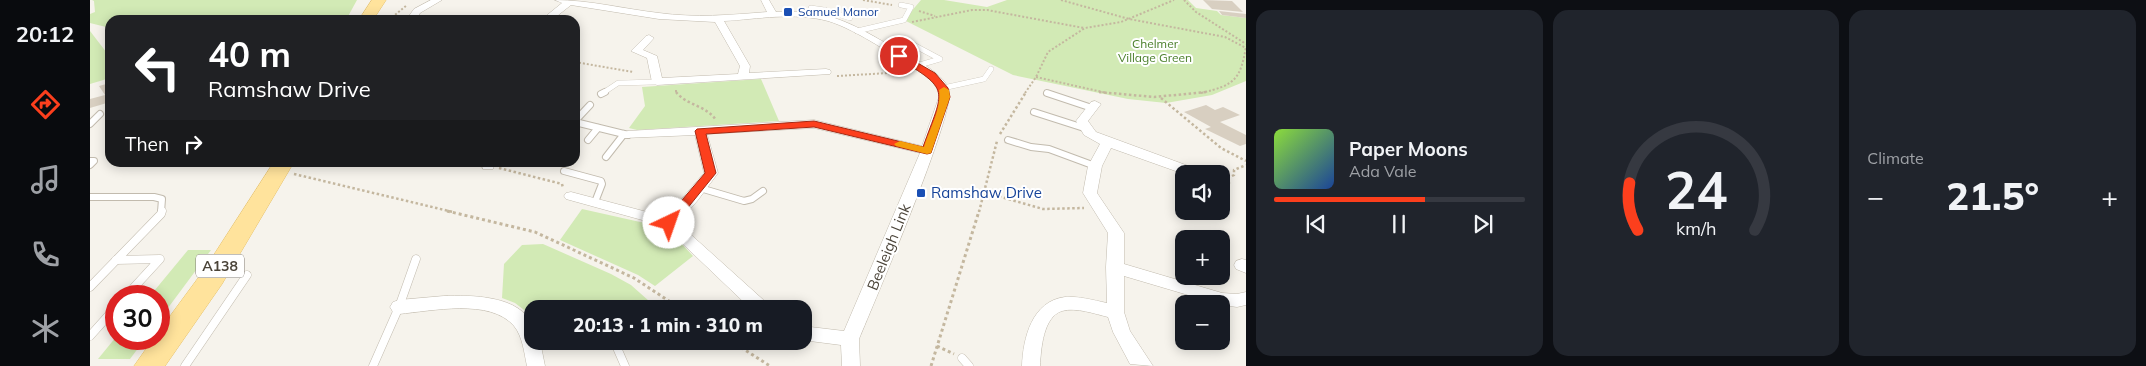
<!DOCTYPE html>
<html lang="en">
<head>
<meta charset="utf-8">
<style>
  body { margin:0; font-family:Mulish,sans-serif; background:#20242c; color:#f1f3f6; height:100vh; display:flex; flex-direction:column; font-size:19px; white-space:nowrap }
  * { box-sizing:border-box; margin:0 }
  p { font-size:16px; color:#9ea1a6 }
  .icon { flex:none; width:28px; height:28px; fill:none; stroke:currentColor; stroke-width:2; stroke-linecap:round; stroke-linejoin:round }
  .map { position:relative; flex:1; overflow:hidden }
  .drawer { display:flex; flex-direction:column; gap:10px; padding:10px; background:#0d0f14; width:900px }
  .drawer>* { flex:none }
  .banner { position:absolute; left:15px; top:15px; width:475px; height:152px; border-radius:15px; box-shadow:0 2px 12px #0003; background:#202124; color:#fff; overflow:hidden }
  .buttons { position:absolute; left:1085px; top:165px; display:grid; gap:10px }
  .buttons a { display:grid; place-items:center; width:55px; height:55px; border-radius:10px; background:#171b24; box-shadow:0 2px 12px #0003; font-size:25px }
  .speed { position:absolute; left:15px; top:285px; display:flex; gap:10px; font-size:25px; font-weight:700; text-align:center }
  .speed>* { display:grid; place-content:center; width:65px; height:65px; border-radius:50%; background:#171b24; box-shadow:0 2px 12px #0003; line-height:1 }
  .speed .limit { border:8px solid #d22; background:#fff; color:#111 }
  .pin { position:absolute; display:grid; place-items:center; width:42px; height:42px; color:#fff; margin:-21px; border:2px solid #fff; border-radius:50%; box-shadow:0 1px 5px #0007 }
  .me { position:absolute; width:55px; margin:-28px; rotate:42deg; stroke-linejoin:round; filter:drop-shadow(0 0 4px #0008) }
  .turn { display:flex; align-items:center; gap:18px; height:105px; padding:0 20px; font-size:22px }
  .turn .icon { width:65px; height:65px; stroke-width:2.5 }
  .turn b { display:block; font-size:35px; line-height:42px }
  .then { display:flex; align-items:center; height:48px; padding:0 20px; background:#0003; gap:10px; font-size:19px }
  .big { font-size:38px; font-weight:800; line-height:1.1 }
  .drawer .tile { flex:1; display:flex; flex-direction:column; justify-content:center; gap:8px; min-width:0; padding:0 18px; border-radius:15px; background:#20242c }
  .drawer .dial { align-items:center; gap:0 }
  .dial svg { height:130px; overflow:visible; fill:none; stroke:#363941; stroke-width:7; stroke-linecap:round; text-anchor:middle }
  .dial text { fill:#f1f3f6; stroke:none }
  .song { display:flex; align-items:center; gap:15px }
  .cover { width:60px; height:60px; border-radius:8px; background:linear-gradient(135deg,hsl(90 70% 55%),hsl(220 70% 35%)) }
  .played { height:5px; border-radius:2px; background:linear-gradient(90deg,#fc3f1d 60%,#363941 60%) }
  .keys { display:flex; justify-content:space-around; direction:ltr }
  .heat { display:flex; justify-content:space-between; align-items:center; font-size:28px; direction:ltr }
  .drawer .tiles { flex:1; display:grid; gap:10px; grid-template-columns:repeat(3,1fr) }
  .trip { position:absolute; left:434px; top:300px; width:288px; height:50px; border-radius:15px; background:#171b24; box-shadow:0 2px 12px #0003; font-weight:800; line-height:50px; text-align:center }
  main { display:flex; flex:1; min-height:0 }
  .tab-bar { display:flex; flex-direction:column; width:90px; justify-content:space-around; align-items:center; background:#090b0e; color:#9ea1a6 }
  .tab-bar .icon { width:35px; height:35px }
  .tab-bar .selected { color:#fc3f1d }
  .tab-bar b { font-size:22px; color:#f1f3f6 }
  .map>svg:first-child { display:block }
</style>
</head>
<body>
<main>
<nav class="tab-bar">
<b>20:12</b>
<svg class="icon selected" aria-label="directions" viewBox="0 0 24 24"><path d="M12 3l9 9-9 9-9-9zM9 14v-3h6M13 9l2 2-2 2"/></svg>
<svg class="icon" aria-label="music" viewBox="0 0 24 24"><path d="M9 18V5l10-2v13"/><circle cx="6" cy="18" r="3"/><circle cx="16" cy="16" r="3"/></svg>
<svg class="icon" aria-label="phone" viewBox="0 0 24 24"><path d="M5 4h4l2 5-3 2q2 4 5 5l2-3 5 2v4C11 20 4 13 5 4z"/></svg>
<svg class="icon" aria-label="climate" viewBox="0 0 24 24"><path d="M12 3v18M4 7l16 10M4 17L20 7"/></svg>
</nav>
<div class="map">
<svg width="1156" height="366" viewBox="0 0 1156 366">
  <rect width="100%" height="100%" fill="#f6f3ec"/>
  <g fill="#d2eab5">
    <path d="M2 0H267L256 20H20V28L0 23V14L5 12 4 1Z"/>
    <path d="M831 0H854L897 7 917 0H1098L1106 8 1127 11 1131 15 1156 18V81L1122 95 1076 103 1038 99 923 75 814 20Z"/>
    <path d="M0 31 20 57V78L0 84Z"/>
    <path d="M671 79 689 121 547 130 539 128 555 106 552 87Z"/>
    <path d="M492 209 577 228 603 256 565 286 548 275 470 240Z"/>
    <path d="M453 244 521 274 541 285 559 301 542 309H442V316L425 303 412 298 414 264 432 245Z"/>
    <path d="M98 250H121L69 320V296H60Z"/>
    <path d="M26 337V339H55L40 359H8Z"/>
  </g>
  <g fill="#d8cfc1">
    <path d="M1113 0 1142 1 1153 12 1122 9Z"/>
    <path d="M1129 11 1156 14V18L1132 15Z"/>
    <path d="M20 83V102L0 108V99L15 95 9 86Z"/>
    <path d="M1116 105 1125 110 1133 107 1150 115 1130 122 1156 135V144L1150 146 1115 129 1121 127 1094 112Z"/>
  </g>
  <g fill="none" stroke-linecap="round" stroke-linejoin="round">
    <g stroke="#c2bbae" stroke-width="5.5">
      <g id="lane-far2">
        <path d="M721 8 735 10"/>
        <path d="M729 16 735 10 760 18"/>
        <path d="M767 31 814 20 821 7 811 5"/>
        <path d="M818 42 850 59 826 66"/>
        <path d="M853 88 894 79 901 69"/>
        <path d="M513 93 528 83 567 82"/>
      </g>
    </g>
    <g stroke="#c2bbae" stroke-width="8">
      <g id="lane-far1">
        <path d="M957 93 1002 108"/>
        <path d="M511 94 515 92"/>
        <path d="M944 112 994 128"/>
        <path d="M485 121 500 105"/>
        <path d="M485 122 538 135"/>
        <path d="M0 124 10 114"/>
        <path d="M498 140 508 128"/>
        <path d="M918 140 941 147 959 149 1005 166"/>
        <path d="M516 157 534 134"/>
        <path d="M0 161H4L0 165"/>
        <path d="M474 171 511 181 512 184 505 202"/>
        <path d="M610 188 654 201 662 199 673 191"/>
        <path d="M0 197H64L72 199 71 212"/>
      </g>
    </g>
    <g stroke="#c2bbae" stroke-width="9">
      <g id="lane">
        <path d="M26 260 70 259 36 296"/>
        <path d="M0 287 71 214 72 211"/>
        <path d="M0 336 26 307"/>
        <path d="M524 341 535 366"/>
        <path d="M872 358 879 366"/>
        <path d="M95 366 157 275"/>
        <path d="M283 366 309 307 326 259"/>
      </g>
    </g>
    <g stroke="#c2bbae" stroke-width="1">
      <g id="street">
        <path d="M341 0H352L330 13 326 20H316L324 9Z"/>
        <path d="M465 0C500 0 534 9 569 13 605 18 640 15 677 12L671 0H679L686 12C737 10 756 20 799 45 816 55 853 71 859 90 866 112 783 305 769 339L770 366H752L751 345 712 340V326L754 331 830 153 724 128 617 134 628 173 608 200 588 223 678 304 680 309H661L574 226 476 199 474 196 476 193 481 192 576 217 614 173 605 135 534 138 532 135 534 132 538 131 724 120 832 146 849 97 848 89 838 77C810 60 768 30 738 21 704 12 668 19 634 21L660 66 659 73 736 69 740 70 741 72 740 74 567 85 562 82 557 58 541 51 556 36 559 35 564 38 553 50 567 56 572 78 648 74 650 66 625 22 569 19 481 5 462 20H451L472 3Z"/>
        <path d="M1005 101 1011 104 998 121 1006 132 1112 171 1114 174H1094L1021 148 1012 166 1007 193 1034 233V264L1132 293 1147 294 1156 292V305L1147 307 1132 305 1034 276V312L1040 331 1063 366 1040 364 1023 332 1018 317C1005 314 986 307 972 311 953 317 951 349 950 366H932C933 338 942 301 975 297 988 296 1003 300 1017 303L1016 267 1018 233 993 193 998 166 1010 144 994 135 986 121 1001 102Z"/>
        <path d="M391 162H405L403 169H393Z"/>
        <path d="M1131 178 1138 180 1140 183 1138 186 1131 187Z"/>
        <path d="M1152 259 1156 260V273L1146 269 1144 265 1146 261Z"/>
        <path d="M354 296C380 295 432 295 442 326 444 330 442 337 442 341H450L455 366H437C434 353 433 337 424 326 400 298 342 311 309 314L303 312 300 307 303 302 309 300Z"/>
      </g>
    </g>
    <g stroke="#e6c16a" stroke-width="1">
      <g id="primary">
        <path d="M282 0H296L283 20H269Z"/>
        <path d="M184 162H204L132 284 75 366H44L63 339H69V331L114 270Z"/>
      </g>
    </g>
    <g stroke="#c4b79f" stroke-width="2" stroke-dasharray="2 2" stroke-linecap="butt">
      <path d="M773 0 802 5"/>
      <path d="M971 0 1039 19 1135 37 1156 48"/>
      <path d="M1094 0 1106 12 1156 44"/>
      <path d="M829 11 845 16"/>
      <path d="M299 20 317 5"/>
      <path d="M822 22 882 10H897L994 28"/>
      <path d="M485 62 543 72"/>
      <path d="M747 76 816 72"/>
      <path d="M946 77 1017 93"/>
      <path d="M586 90V93"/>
      <path d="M935 93 946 77 958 52 995 28 1031 22 1084 0"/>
      <path d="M1111 93C1145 85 1150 80 1156 47"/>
    </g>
    <g stroke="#c4b79f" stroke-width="2.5" stroke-dasharray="2.5 2.5" stroke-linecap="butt">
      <path d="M586 92C596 105 617 106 626 120"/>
      <path d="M1009 92 1064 97 1117 92"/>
      <path d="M1071 98 1131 148 1156 161"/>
      <path d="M910 134 936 92"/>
      <path d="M409 168 472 184 473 188"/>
      <path d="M204 174 363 212"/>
      <path d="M1142 176 1144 175V170L1156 165"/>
      <path d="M894 195 911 197 953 209 994 208"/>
      <path d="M889 212 907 141"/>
    </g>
    <g stroke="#c4b79f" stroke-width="3" stroke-dasharray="3 3" stroke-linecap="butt">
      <path d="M357 211 445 232 544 278 591 309"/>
      <path d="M641 341 680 366"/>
      <path d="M847 346 864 354"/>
      <path d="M841 366 889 211"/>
    </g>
    <use href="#lane-far2" stroke="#fff" stroke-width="5"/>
    <use href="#lane-far1" stroke="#fff" stroke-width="6"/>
    <use href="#lane" stroke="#fff" stroke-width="8"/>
    <use href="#street" fill="#fff" fill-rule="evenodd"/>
    <use href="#primary" fill="#ffe39c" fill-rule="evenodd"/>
  </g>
  <path fill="#fc3f1d" stroke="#a42913" d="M806 54H812L845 73 858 88 860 97 857 106 841 153 837 154 724 127 616 134 626 173 583 226H575L573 223 575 220 615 173 605 131 607 129 724 121 833 147C854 88 862 91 806 57Z"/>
  <path fill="#f59e0b" d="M854 87 859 90 860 97 841 153 837 154 806 146 804 144 810 141 834 147C839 130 852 108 849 90Z"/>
  <g fill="#1a4fb4" stroke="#fff" stroke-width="2">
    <rect x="693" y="7" width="10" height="10" rx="2.5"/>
    <rect x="826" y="188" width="10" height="10" rx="2.5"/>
  </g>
  <g text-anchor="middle" stroke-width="4" stroke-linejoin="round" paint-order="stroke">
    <g font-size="12" fill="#164399" stroke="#fff" text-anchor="start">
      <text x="708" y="16">Samuel Manor</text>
    </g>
    <g font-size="12" fill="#4a7f2a" stroke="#fff">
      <text x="1065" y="48">Chelmer<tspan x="1065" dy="14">Village Green</tspan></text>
    </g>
    <rect fill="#fff" stroke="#817c74" stroke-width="1" x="106" y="254.5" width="48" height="23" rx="4"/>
    <g font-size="14" font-weight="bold" fill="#4b4439">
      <text x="130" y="271">A138</text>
    </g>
    <g font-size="15" fill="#164399" stroke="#fff" text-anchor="start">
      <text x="841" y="198">Ramshaw Drive</text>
    </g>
    <g font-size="15" fill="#4b4439" stroke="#fff">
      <text transform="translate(799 247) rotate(-68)" y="5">Beeleigh Link</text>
    </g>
  </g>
</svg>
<div class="buttons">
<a><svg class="icon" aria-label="sound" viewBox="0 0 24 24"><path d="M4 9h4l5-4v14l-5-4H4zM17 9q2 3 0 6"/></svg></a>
<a>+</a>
<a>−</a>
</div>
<div class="speed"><div class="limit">30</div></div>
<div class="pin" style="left:809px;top:56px;background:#d93025"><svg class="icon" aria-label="arrive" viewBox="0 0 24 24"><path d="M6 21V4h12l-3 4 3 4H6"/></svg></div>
<svg class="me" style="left:579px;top:223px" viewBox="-20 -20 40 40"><circle r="19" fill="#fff"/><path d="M0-13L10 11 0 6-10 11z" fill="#fc3f1d"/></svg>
<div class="trip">20:13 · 1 min · 310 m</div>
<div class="banner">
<div class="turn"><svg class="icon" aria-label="left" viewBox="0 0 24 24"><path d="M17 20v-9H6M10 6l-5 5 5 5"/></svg><div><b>40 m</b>Ramshaw Drive</div></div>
<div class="then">Then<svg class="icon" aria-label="right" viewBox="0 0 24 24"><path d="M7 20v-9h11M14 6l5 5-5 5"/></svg></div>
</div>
</div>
<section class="drawer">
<div class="tiles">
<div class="tile">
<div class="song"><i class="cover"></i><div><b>Paper Moons</b><p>Ada Vale</p></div></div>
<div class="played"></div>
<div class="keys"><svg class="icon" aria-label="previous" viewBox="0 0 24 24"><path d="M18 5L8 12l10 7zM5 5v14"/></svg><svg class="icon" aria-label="pause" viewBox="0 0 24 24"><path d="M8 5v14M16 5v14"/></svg><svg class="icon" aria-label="next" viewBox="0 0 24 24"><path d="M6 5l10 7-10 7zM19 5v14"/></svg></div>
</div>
<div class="tile dial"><svg viewBox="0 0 100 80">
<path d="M14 69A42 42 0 1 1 86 69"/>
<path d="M14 69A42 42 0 0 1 9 40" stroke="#fc3f1d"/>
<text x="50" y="56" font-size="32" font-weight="700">24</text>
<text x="50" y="72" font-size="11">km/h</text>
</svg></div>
<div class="tile"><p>Climate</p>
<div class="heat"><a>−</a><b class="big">21.5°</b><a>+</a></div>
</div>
</div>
</section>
</main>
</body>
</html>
